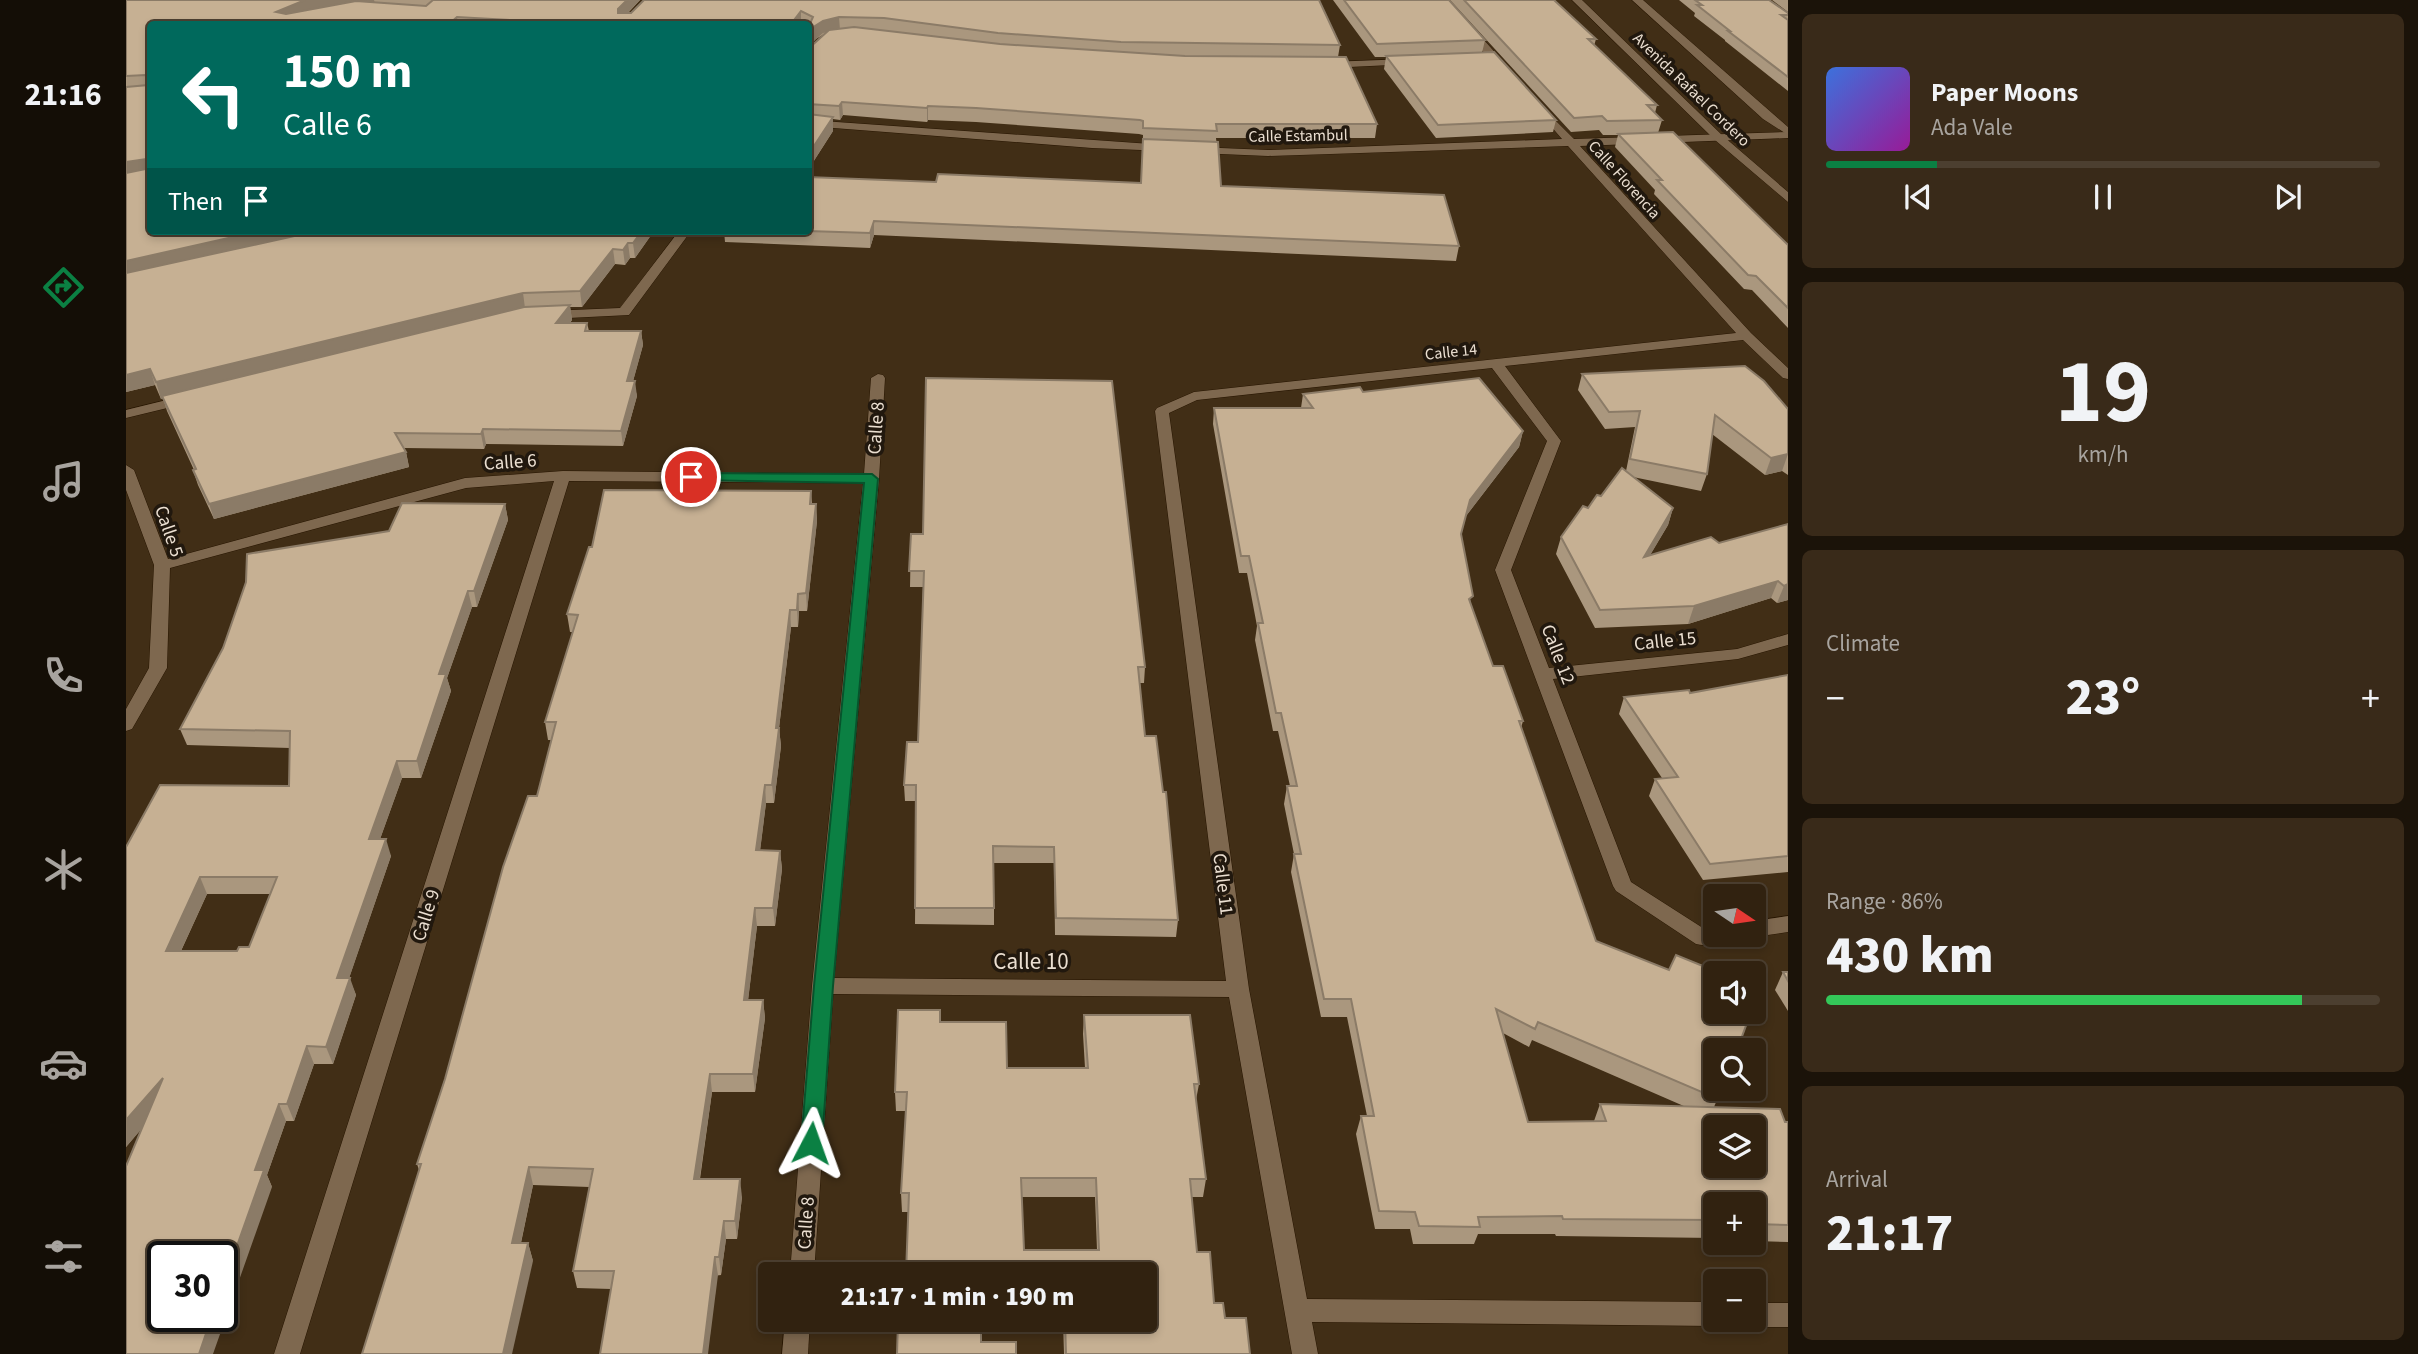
<!DOCTYPE html>
<html lang="en">
<head>
<meta charset="utf-8">
<style>
  body { margin:0; font-family:"Source Sans 3",sans-serif; background:#392a19; color:#f1f3f6; height:100vh; display:flex; flex-direction:column; font-size:26px; white-space:nowrap }
  * { box-sizing:border-box; margin:0 }
  p { font-size:23px; color:#a8a49f }
  .icon { flex:none; width:38px; height:38px; fill:none; stroke:currentColor; stroke-width:2; stroke-linecap:round; stroke-linejoin:round }
  .map { position:relative; flex:1; overflow:hidden }
  .sheet { display:flex; flex-direction:column; gap:14px; padding:14px; background:#1b1309; width:630px }
  .sheet>* { flex:none }
  .hud { position:absolute; left:21px; top:21px; width:665px; height:214px; border-radius:7px; box-shadow:0 4px 10px #0003,0 0 0 2px #4c3f30; background:#00695c; color:#fff; overflow:hidden }
  .needle { width:46px; rotate:103deg }
  .tools { position:absolute; left:1577px; top:884px; display:grid; gap:14px }
  .tools a { display:grid; place-items:center; width:63px; height:63px; border-radius:7px; background:#312210; box-shadow:0 4px 10px #0003,0 0 0 2px #4c3f30; font-size:35px }
  .speed { position:absolute; left:21px; top:1241px; display:flex; gap:14px; font-size:35px; font-weight:700; text-align:center }
  .speed>* { display:grid; place-content:center; width:91px; height:91px; border-radius:50%; background:#312210; box-shadow:0 4px 10px #0003,0 0 0 2px #4c3f30; line-height:1 }
  .speed .limit { border:4px solid #111; border-radius:10px; background:#fff; color:#111 }
  .pin { position:absolute; display:grid; place-items:center; width:60px; height:60px; color:#fff; margin:-30px; border:4px solid #fff; border-radius:50%; box-shadow:0 2px 7px #0007 }
  .me { position:absolute; width:77px; margin:-38px; rotate:4deg; stroke-linejoin:round; filter:drop-shadow(0 0 5px #0008) }
  .turn { display:flex; align-items:center; gap:24px; height:147px; padding:0 21px; font-size:32px }
  .turn .icon { width:91px; height:91px; stroke-width:2.5 }
  .turn b { display:block; font-size:49px; line-height:60px }
  .then { display:flex; align-items:center; height:66px; padding:0 21px; background:#0003; gap:14px; font-size:26px }
  .big { font-size:52px; font-weight:800; line-height:1.1 }
  .sheet .widget { flex:1; display:flex; flex-direction:column; justify-content:center; gap:10px; min-width:0; padding:0 24px; border-radius:10px; background:#392a19 }
  .sheet .dial { align-items:center; gap:0 }
  .dial b { font-size:91px; line-height:1 }
  .song { display:flex; align-items:center; gap:21px }
  .cover { width:84px; height:84px; border-radius:10px; background:linear-gradient(135deg,hsl(220 70% 55%),hsl(300 70% 35%)) }
  .played { height:7px; border-radius:4px; background:linear-gradient(90deg,#0b8043 20%,#4c3f30 20%) }
  .keys { display:flex; justify-content:space-around; direction:ltr }
  .heat { display:flex; justify-content:space-between; align-items:center; font-size:38px; direction:ltr }
  .charge { height:10px; border-radius:5px; background:linear-gradient(90deg,#34c759 86%,#4c3f30 0) }
  .trip { position:absolute; left:632px; top:1262px; width:399px; height:70px; border-radius:7px; background:#312210; box-shadow:0 4px 10px #0003,0 0 0 2px #4c3f30; font-weight:800; line-height:70px; text-align:center }
  main { display:flex; flex:1; min-height:0 }
  .dock { display:flex; flex-direction:column; width:126px; justify-content:space-around; align-items:center; background:#140e06; color:#a8a49f }
  .dock .icon { width:49px; height:49px }
  .dock .active { color:#0b8043 }
  .dock b { font-size:32px; color:#f1f3f6 }
  .map>svg:first-child { display:block }
</style>
</head>
<body>
<main>
<nav class="dock">
<b>21:16</b>
<svg class="icon active" aria-label="directions" viewBox="0 0 24 24"><path d="M12 3l9 9-9 9-9-9zM9 14v-3h6M13 9l2 2-2 2"/></svg>
<svg class="icon" aria-label="music" viewBox="0 0 24 24"><path d="M9 18V5l10-2v13"/><circle cx="6" cy="18" r="3"/><circle cx="16" cy="16" r="3"/></svg>
<svg class="icon" aria-label="phone" viewBox="0 0 24 24"><path d="M5 4h4l2 5-3 2q2 4 5 5l2-3 5 2v4C11 20 4 13 5 4z"/></svg>
<svg class="icon" aria-label="climate" viewBox="0 0 24 24"><path d="M12 3v18M4 7l16 10M4 17L20 7"/></svg>
<svg class="icon" aria-label="car" viewBox="0 0 24 24"><path d="M5 17H2v-5l4-1 3-4h7l3 4 3 1v5h-3M9 17h6M6 11h13"/><circle cx="7" cy="17" r="2"/><circle cx="17" cy="17" r="2"/></svg>
<svg class="icon" aria-label="filters" viewBox="0 0 24 24"><path d="M4 7h16M4 17h16"/><circle cx="9" cy="7" r="2"/><circle cx="15" cy="17" r="2"/></svg>
</nav>
<div class="map">
<svg width="1662" height="1354" viewBox="0 0 1662 1354">
  <rect width="100%" height="100%" fill="#412e16"/>
  <g fill="none" stroke-linecap="round" stroke-linejoin="round">
    <g stroke="#271500" stroke-width="1">
      <g id="minor">
        <path d="M1312 0H1322L1383 68V72H1375Z"/>
        <path d="M1282 59 1287 62 1286 64 1202 68 1197 65 1202 62Z"/>
        <path d="M1415 106 1448 139 1662 132V138L1454 146 1625 333 1662 368V379L1657 378 1617 340 1379 366 1435 441 1385 570 1423 668 1611 649 1662 634V645L1612 659 1427 679 1505 882 1580 930 1589 928V934H1607L1604 939C1593 943 1581 947 1570 944L1490 891 1487 886 1369 570 1421 441 1366 368 1071 400 1043 413 1123 989 1181 1299 1589 1302V1320H1599L1598 1322 1589 1326 1186 1322 1192 1354H1166L1103 997 707 994 688 1274H664L686 986 737 483 443 481 174 1354H148L428 481 340 488 44 568 41 668 6 729 0 731V709L23 668 28 565 0 490V465L8 470 42 559 339 478 437 471 738 474 745 378 752 374 757 375 759 378 753 479 708 978 1100 981 1029 411 1031 408 1068 392 1610 333 1442 146 1142 156 1071 153 1065 150 1071 147 1142 150 1436 139 1410 109Z"/>
        <path d="M682 120 1039 145 1045 148 1039 151 966 148 682 126Z"/>
        <path d="M553 231H565L503 315 422 319 415 315 422 311 494 308Z"/>
        <path d="M61 395 66 396V402L0 418V410Z"/>
        <path d="M1662 916V932L1628 937 1621 934H1628V921Z"/>
        <path d="M1628 1303H1662V1327H1628L1619 1323 1618 1320H1628Z"/>
        <path d="M659 1320H684L682 1354H656Z"/>
      </g>
    </g>
    <g stroke="#271500" stroke-width="1">
      <g id="secondary">
        <path d="M1446 0H1456L1597 136 1662 192V202L1589 140Z"/>
        <path d="M1506 0H1517L1662 127V135L1637 119Z"/>
      </g>
    </g>
    <use href="#minor" fill="#7e684f" fill-rule="evenodd"/>
    <use href="#secondary" fill="#7e684f" fill-rule="evenodd"/>
  </g>
  <g fill="#aa977e" fill-rule="evenodd">
    <path d="M0 0H514L502 13H505L518 0 1214 45 1212 57 1251 124 1249 138H1090L1095 186 1333 246 1330 261 748 235 744 248 599 242 598 231H682L810 182 1015 183 1017 135 1013 134 850 122 802 120 801 122 717 115 714 120 707 119V131L682 170V49L700 33 690 39 682 47V24H24V231H528L509 258H504L499 265 489 264 456 307H444L446 320 444 323H461L463 331H515L517 345 507 381 511 396 497 446 360 444 358 449 278 448 280 452 283 467 88 519 72 485 67 470H68L41 411 37 398 35 399 29 385 0 392Z"/>
    <path d="M1207 0H1323L1359 40 1356 53 1430 120 1427 132 1310 138 1258 69 1260 57H1249Z"/>
    <path d="M1324 0H1428L1470 39 1468 46 1531 105 1529 113 1536 120 1532 133 1662 245V328L1626 290 1618 289 1528 194 1529 190 1489 147 1492 135H1477L1473 130 1445 132Z"/>
    <path d="M1553 0H1643L1662 13V91L1599 41V40L1568 16 1569 13Z"/>
    <path d="M1646 0H1662V12Z"/>
    <path d="M1456 374 1662 409V475L1656 471 1639 475 1586 434 1581 474 1575 491 1507 477 1547 508 1542 525 1524 555 1593 543 1662 524V600L1651 603 1645 598 1562 624 1469 628 1430 554 1435 537 1462 508 1500 471 1509 427 1479 429 1452 390Z"/>
    <path d="M1237 392 1397 431 1393 447 1340 516 1335 535 1345 605 1367 666 1397 721 1395 728 1470 941 1596 1088 1588 1107 1662 1122V1242L1628 1241V1204H1589V1238L1430 1236 1429 1234H1352L1348 1244H1287L1284 1229H1249L1230 1134 1235 1116H1241L1221 1017H1195L1165 872 1168 854 1158 804 1161 786H1164L1152 731H1147L1129 640 1131 626 1121 573H1113L1087 424 1088 408H1175L1177 394ZM1377 1033 1403 1047 1406 1040 1560 1107 1474 1104 1468 1121 1402 1122Z"/>
    <path d="M685 491 686 504H690L691 521 681 611H673L672 627H665L653 728 655 746 648 803H640L634 850 654 851 656 869 649 926H631L622 1000H637L639 1018 629 1092H586L574 1179 616 1197 611 1239H600L595 1275 485 1289 451 1288 447 1271 463 1187 407 1185 395 1243H402L407 1261 293 1170 291 1164 411 796 425 740H422L419 722 447 632H444L441 614 466 547Z"/>
    <path d="M379 504 382 520 351 607H346L321 678 325 691 295 778H276L254 839 265 856 223 978 230 995 207 1064H188L168 1121H160L141 1175 146 1187 15 1129 0 1147V847L163 786 164 748 61 745 54 729 263 531ZM81 894H144L123 947 111 951H55Z"/>
    <path d="M785 534 1019 667 1018 683H1014L1019 736 1052 920 1050 937 929 935 928 863H868V925L789 924 790 801H779L778 785 792 742 797 587H784Z"/>
    <path d="M1662 675V872L1577 880 1523 796 1529 779 1536 778 1493 714 1498 697 1564 693Z"/>
    <path d="M1657 972H1662V1011L1649 990Z"/>
    <path d="M958 1015 1073 1084 1070 1100 1080 1179 1077 1197H1066L1071 1252 1088 1303 1124 1354H938L937 1320H1018V1274H780L782 1212H776L775 1193 780 1111H770L769 1092 814 1022 881 1068H959L957 1034ZM896 1197H969L971 1250H898Z"/>
  </g>
  <g fill="#8b7b67">
    <path d="M179 0H248L249 3 153 24 150 12Z"/>
    <path d="M501 0H514L493 22 492 9Z"/>
    <path d="M675 11V24H665Z"/>
    <path d="M331 17 332 24H323Z"/>
    <path d="M713 17 714 30 697 33 690 39 682 47V33L689 26 697 21Z"/>
    <path d="M716 102 717 115 714 120 713 106Z"/>
    <path d="M802 106V120L801 122V108Z"/>
    <path d="M707 117V131L682 170V155Z"/>
    <path d="M21 159 24 169 0 177V162Z"/>
    <path d="M748 221V235L744 248V233Z"/>
    <path d="M134 231H204L0 277V261Z"/>
    <path d="M516 231H528L509 258 507 243Z"/>
    <path d="M502 243 504 258 499 265 497 250Z"/>
    <path d="M487 249 489 264 456 307 454 291Z"/>
    <path d="M397 293 399 308 35 399 30 382Z"/>
    <path d="M444 305 446 320 432 337 430 323Z"/>
    <path d="M515 331 517 345 503 396 501 381Z"/>
    <path d="M24 369 29 385 0 392V375Z"/>
    <path d="M509 381 511 396 497 446 495 431Z"/>
    <path d="M357 429 360 444 358 449 355 434Z"/>
    <path d="M1397 431 1393 447 1340 516 1331 551 1344 500Z"/>
    <path d="M280 452 283 467 88 519 83 504Z"/>
    <path d="M1662 454 1656 471 1639 475 1645 458Z"/>
    <path d="M379 504 382 520 351 607 348 591Z"/>
    <path d="M690 504 691 521 681 611 680 593Z"/>
    <path d="M1547 508 1542 525 1513 574 1518 557Z"/>
    <path d="M1652 581 1645 598 1562 624 1568 606Z"/>
    <path d="M1662 584V600L1651 603 1658 586Z"/>
    <path d="M342 591 346 607 321 678 325 691 295 778 291 761 313 674Z"/>
    <path d="M672 594 673 611 672 627 671 610Z"/>
    <path d="M664 610 665 627 653 728 655 746 648 803 646 785 650 728Z"/>
    <path d="M271 761 276 778 248 856 243 839Z"/>
    <path d="M639 785 640 803 632 868 630 850Z"/>
    <path d="M260 839 265 856 217 996 211 978Z"/>
    <path d="M654 851 656 869 649 926 647 908Z"/>
    <path d="M74 877 81 894 47 968 40 951Z"/>
    <path d="M629 908 631 926 620 1018 618 1000Z"/>
    <path d="M224 978 230 995 207 1064 200 1047Z"/>
    <path d="M637 1000 639 1018 629 1092 627 1074Z"/>
    <path d="M181 1046 188 1064 168 1121 161 1104Z"/>
    <path d="M584 1074 586 1092 571 1197 568 1179Z"/>
    <path d="M37 1078 45 1095 0 1147V1120Z"/>
    <path d="M153 1104 160 1121 141 1175 146 1187 87 1354H73L86 1316H96V1288L129 1170Z"/>
    <path d="M403 1167 407 1185 391 1261 386 1243Z"/>
    <path d="M614 1179 616 1197 611 1239 609 1221Z"/>
    <path d="M598 1221 600 1239 595 1275 593 1257Z"/>
    <path d="M402 1243 407 1261 386 1354H377Z"/>
    <path d="M589 1257 592 1275 582 1354H577Z"/>
  </g>
  <g fill="#c6b093" stroke="#8b7b67" stroke-width="2" fill-rule="evenodd">
    <path d="M0 0H179L150 12 160 14 230 1 300 6 307 0H501L492 9V13H505L518 0H1193L1214 45 995 42 872 33 758 18 713 17 697 21 689 26 682 33V28L687 17 675 11 665 24H452L331 17 323 24H24V231H134L0 261V173L20 169 21 159 0 162V87L22 85 23 77 20 75 0 76Z"/>
    <path d="M1218 0H1323L1359 40 1251 44Z"/>
    <path d="M1338 0H1428L1470 39H1462L1531 105H1521L1536 120 1481 121 1476 116 1448 118Z"/>
    <path d="M1569 0H1643L1662 13V15H1655L1662 20V77L1602 31H1604L1571 5H1576Z"/>
    <path d="M728 27 874 44 1059 56 1220 57 1251 124H1090L1091 131 1017 128V121L1014 120 850 108 802 106 801 108 716 102 713 106 682 104V49L703 30Z"/>
    <path d="M1368 52 1430 120 1312 125 1260 56Z"/>
    <path d="M682 114 707 117 682 155Z"/>
    <path d="M1547 132 1662 245V308L1630 276 1622 275 1531 180H1536L1492 134Z"/>
    <path d="M1017 139 1092 142 1095 186 1318 195 1333 246 748 221 744 233 682 231V177L810 182 812 174 1015 183Z"/>
    <path d="M191 231H516L507 243H502L497 250 487 249 454 291 397 293 30 382 24 369 0 375V273Z"/>
    <path d="M444 305 430 323H461L459 331H515L501 381H509L495 431 357 429 355 434 269 433 280 452 83 504 67 470 70 469 36 396 398 307Z"/>
    <path d="M1619 366 1638 381 1662 409V454L1645 458 1589 415 1581 474 1504 459 1514 411 1483 412 1456 374Z"/>
    <path d="M800 378 986 381 1019 667H1012L1019 736H1030L1037 792H1040L1052 920 930 918 928 847 867 846 868 908H789L790 785H778L781 742H792L798 571H783L785 534H797Z"/>
    <path d="M1353 378 1397 431 1344 500 1335 534 1347 596 1343 599 1367 666H1377L1397 721H1393L1470 941 1543 970 1550 955 1594 973H1589V1012H1625L1611 1050H1589V1088H1596L1592 1099 1412 1022 1409 1029 1370 1009 1402 1122 1480 1121 1474 1104 1654 1109 1659 1122H1662V1225L1628 1224V1204H1589V1220L1437 1219 1436 1216 1352 1217 1354 1227 1293 1226 1289 1212 1253 1211 1235 1116H1248L1225 999H1198L1168 854H1175L1161 786H1171L1155 713H1150L1132 623H1137L1123 556H1115L1088 408H1187L1177 394 1234 387 1237 392ZM1589 1127H1628V1166H1589Z"/>
    <path d="M1496 468 1547 508 1518 557 1585 537 1593 543 1662 524V584L1658 586 1652 581 1568 606 1474 610 1435 537 1457 506 1462 508 1471 495 1475 496Z"/>
    <path d="M478 490 685 491 684 504H690L680 593 672 594 671 610H664L650 728H653L646 785H639L630 850 654 851 647 908H629L618 1000H637L627 1074H584L568 1179H614L609 1221H598L593 1257H589L577 1354H474L488 1271H447L467 1169 403 1167 386 1243H402L377 1354H236L295 1164H291L319 1079 377 867 402 796H411L430 722H419L452 615 441 614 463 547H466Z"/>
    <path d="M276 503 379 504 348 591H342L313 674H320L291 761H271L243 839H260L211 978H224L200 1047 181 1046 161 1104H153L129 1170H138L96 1288V1256H37V1316H86L73 1354H0V1166L37 1078 0 1120V847L34 785 163 786 164 731 54 729 97 648 120 582 121 554 263 531ZM74 877H151L123 947H113L111 951H40Z"/>
    <path d="M1662 675V856L1584 864 1529 779 1552 777 1498 697 1563 690 1564 693Z"/>
    <path d="M1657 972H1662V981Z"/>
    <path d="M1628 987 1634 990 1628 1005Z"/>
    <path d="M772 1010H814V1022H880L881 1068H962L958 1015H1064L1073 1084H1068L1080 1179H1064L1071 1252H1084L1088 1303H1097L1099 1318H1120L1124 1354H940L939 1320H1018V1274H780L783 1193H775L781 1092H769ZM895 1178H970L973 1250H898Z"/>
    <path d="M779 1320H855V1342H890V1354H771L772 1321H779Z"/>
  </g>
  <path fill="#0b8043" stroke="#07532c" stroke-width="2" d="M565 473 746 474 752 479 707 986 696 1143 693 1149 685 1152 678 1149 675 1143 688 986 738 483 561 480V474Z"/>
  <g text-anchor="middle" stroke-width="7" stroke-linejoin="round" paint-order="stroke">
    <g font-size="16" fill="#ebdfd1" stroke="#21180e">
      <text transform="translate(1566 89) rotate(44)" y="6">Avenida Rafael Cordero</text>
      <text transform="translate(1172 135) rotate(-1)" y="6">Calle Estambul</text>
      <text transform="translate(1499 179) rotate(48)" y="6">Calle Florencia</text>
      <text transform="translate(1325 351) rotate(-6)" y="6">Calle 14</text>
    </g>
    <g font-size="19" fill="#ebdfd1" stroke="#21180e">
      <text transform="translate(749 428) rotate(-86)" y="7">Calle 8</text>
      <text transform="translate(384 461) rotate(-4)" y="7">Calle 6</text>
      <text transform="translate(44 531) rotate(71)" y="7">Calle 5</text>
      <text transform="translate(1539 640) rotate(-6)" y="7">Calle 15</text>
      <text transform="translate(1433 654) rotate(69)" y="7">Calle 12</text>
      <text transform="translate(1098 884) rotate(83)" y="7">Calle 11</text>
      <text transform="translate(299 915) rotate(-73)" y="7">Calle 9</text>
      <text transform="translate(679 1223) rotate(-86)" y="7">Calle 8</text>
    </g>
    <g font-size="23" fill="#ebdfd1" stroke="#21180e">
      <text x="905" y="969">Calle 10</text>
    </g>
  </g>
</svg>
<div class="tools">
<a><svg class="needle" viewBox="-14 -14 28 28"><path d="M0-13l5 13h-10z" fill="#e53935"/><path d="M0 13l5-13h-10z" fill="#a8a49f"/></svg></a>
<a><svg class="icon" aria-label="sound" viewBox="0 0 24 24"><path d="M4 9h4l5-4v14l-5-4H4zM17 9q2 3 0 6"/></svg></a>
<a><svg class="icon" aria-label="search" viewBox="0 0 24 24"><circle cx="10" cy="10" r="6"/><path d="M15 15l6 6"/></svg></a>
<a><svg class="icon" aria-label="layers" viewBox="0 0 24 24"><path d="M12 4l9 5-9 5-9-5zM3 14l9 5 9-5"/></svg></a>
<a>+</a>
<a>−</a>
</div>
<div class="speed"><div class="limit">30</div></div>
<div class="pin" style="left:565px;top:477px;background:#d93025"><svg class="icon" aria-label="arrive" viewBox="0 0 24 24"><path d="M6 21V4h12l-3 4 3 4H6"/></svg></div>
<svg class="me" style="left:685px;top:1143px" viewBox="-20 -20 40 40"><path d="M0-17L14 15 0 8-14 15z" fill="#0b8043" stroke="#fff" stroke-width="4"/></svg>
<div class="trip">21:17 · 1 min · 190 m</div>
<div class="hud">
<div class="turn"><svg class="icon" aria-label="left" viewBox="0 0 24 24"><path d="M17 20v-9H6M10 6l-5 5 5 5"/></svg><div><b>150 m</b>Calle 6</div></div>
<div class="then">Then<svg class="icon" aria-label="arrive" viewBox="0 0 24 24"><path d="M6 21V4h12l-3 4 3 4H6"/></svg></div>
</div>
</div>
<section class="sheet">
<div class="widget">
<div class="song"><i class="cover"></i><div><b>Paper Moons</b><p>Ada Vale</p></div></div>
<div class="played"></div>
<div class="keys"><svg class="icon" aria-label="previous" viewBox="0 0 24 24"><path d="M18 5L8 12l10 7zM5 5v14"/></svg><svg class="icon" aria-label="pause" viewBox="0 0 24 24"><path d="M8 5v14M16 5v14"/></svg><svg class="icon" aria-label="next" viewBox="0 0 24 24"><path d="M6 5l10 7-10 7zM19 5v14"/></svg></div>
</div>
<div class="widget dial"><b>19</b><p>km/h</p></div>
<div class="widget"><p>Climate</p>
<div class="heat"><a>−</a><b class="big">23°</b><a>+</a></div>
</div>
<div class="widget"><p>Range · 86%</p><b class="big">430 km</b><div class="charge"></div></div>
<div class="widget"><p>Arrival</p><b class="big">21:17</b></div>
</section>
</main>
</body>
</html>
